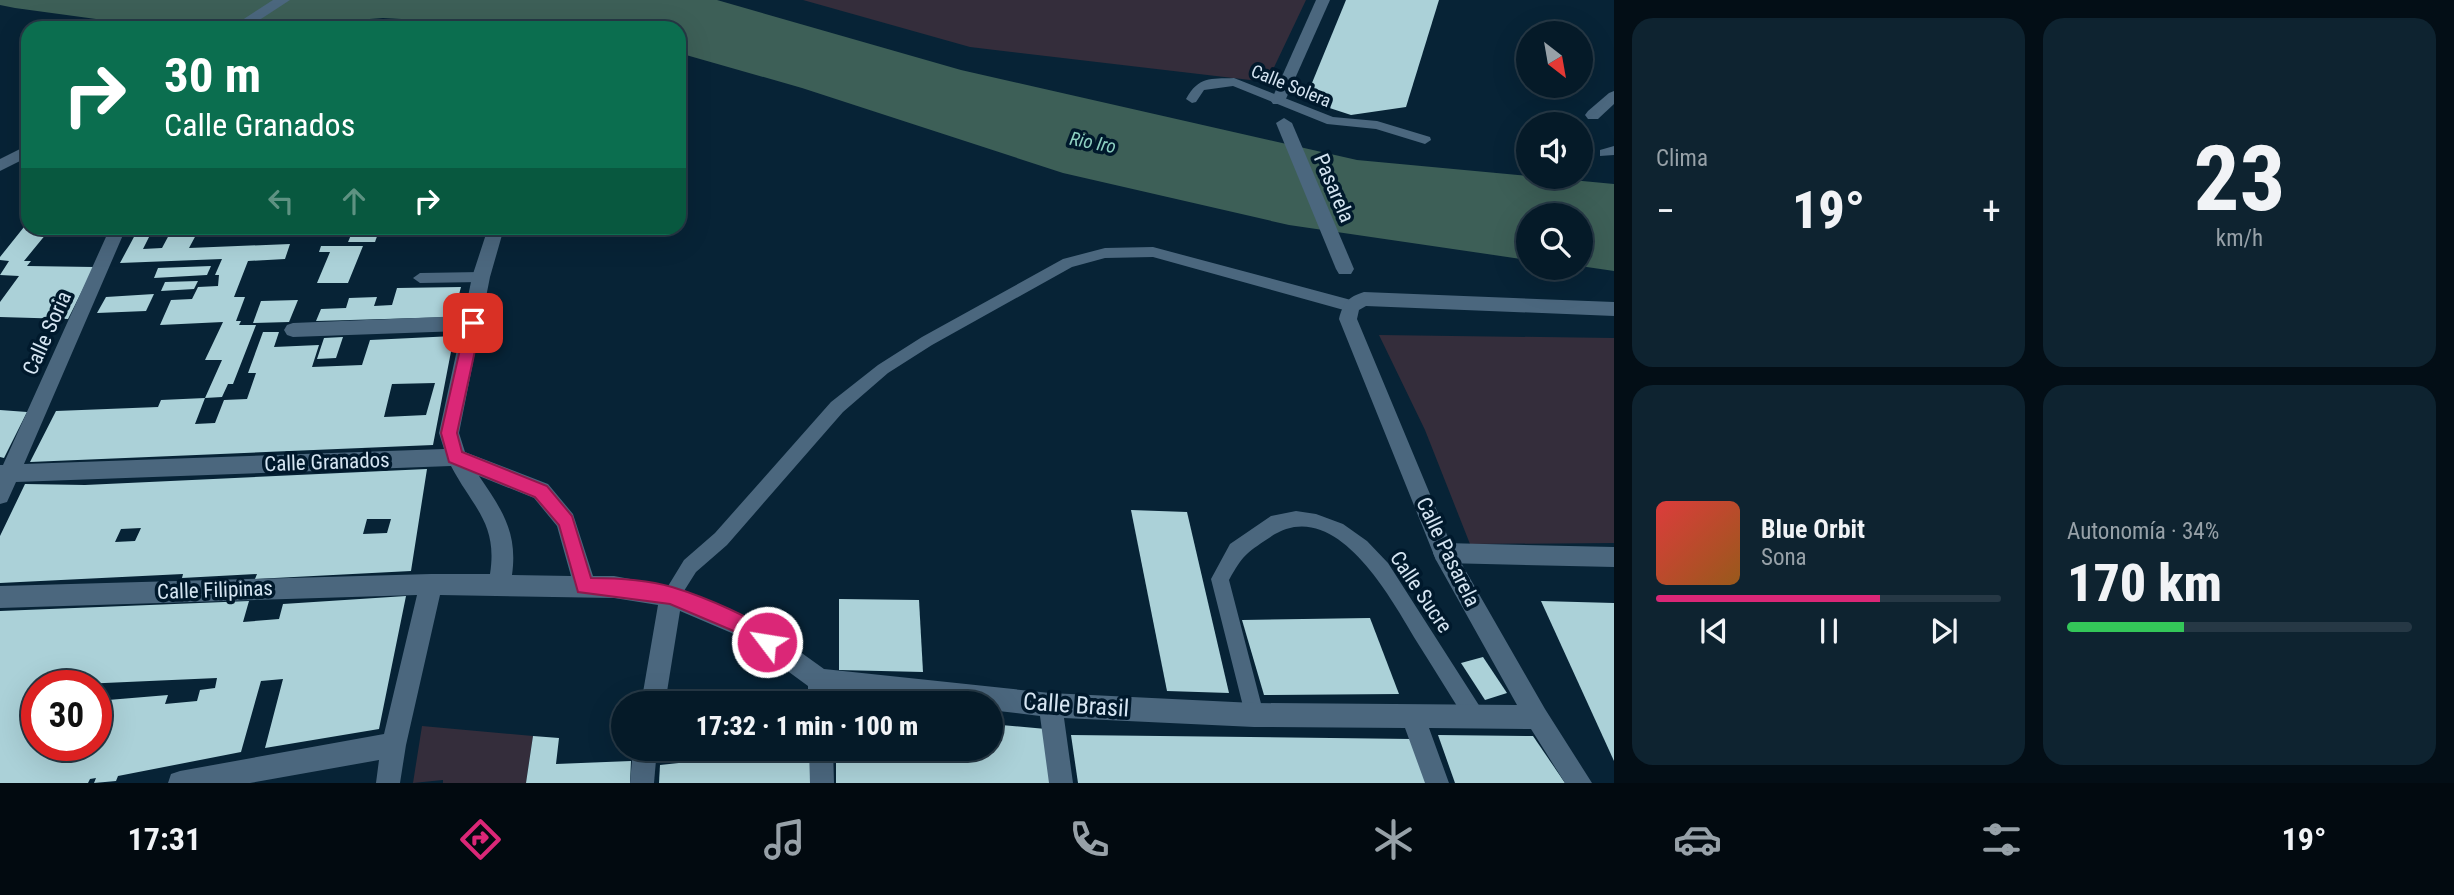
<!DOCTYPE html>
<html lang="es">
<head>
<meta charset="utf-8">
<style>
  body { margin:0; font-family:"Roboto Condensed",sans-serif; background:#0e2330; color:#f1f3f6; height:100vh; display:flex; flex-direction:column; font-size:26px; white-space:nowrap }
  * { box-sizing:border-box; margin:0 }
  p { font-size:23px; color:#97a1a8 }
  .icon { flex:none; width:38px; height:38px; fill:none; stroke:currentColor; stroke-width:2; stroke-linecap:round; stroke-linejoin:round }
  .map { position:relative; flex:1; overflow:hidden }
  .details { display:flex; flex-direction:column; gap:18px; padding:18px; background:#030e16; width:840px }
  .details>* { flex:none }
  .top-card { position:absolute; left:21px; top:21px; width:665px; height:214px; border-radius:21px; box-shadow:0 7px 28px #0002,0 0 0 2px #263845; background:#0b6e4f; color:#fff; overflow:hidden }
  .needle { width:46px; rotate:149deg }
  .tools { position:absolute; left:1516px; top:21px; display:grid; gap:14px }
  .tools a { display:grid; place-items:center; width:77px; height:77px; border-radius:50%; background:#051a28; box-shadow:0 7px 28px #0002,0 0 0 2px #263845; font-size:35px }
  .speed { position:absolute; left:21px; top:670px; display:flex; gap:14px; font-size:35px; font-weight:700; text-align:center }
  .speed>* { display:grid; place-content:center; width:91px; height:91px; border-radius:50%; background:#051a28; box-shadow:0 7px 28px #0002,0 0 0 2px #263845; line-height:1 }
  .speed .limit { border:10px solid #d22; background:#fff; color:#111 }
  .pin { position:absolute; display:grid; place-items:center; width:60px; height:60px; color:#fff; margin:-30px; border-radius:14px; box-shadow:0 4px 10px #0006 }
  .me { position:absolute; width:77px; margin:-38px; rotate:301deg; stroke-linejoin:round; filter:drop-shadow(0 0 5px #0008) }
  .turn { display:flex; align-items:center; gap:24px; height:147px; padding:0 28px; font-size:32px }
  .turn .icon { width:91px; height:91px; stroke-width:2.5 }
  .turn b { display:block; font-size:49px; line-height:60px }
  .lanes { display:flex; align-items:center; height:66px; padding:0 28px; background:#0003; justify-content:center; gap:35px; direction:ltr }
  .lanes .off { opacity:.35 }
  .big { font-size:52px; font-weight:800; line-height:1.1 }
  .details .tile { flex:1; display:flex; flex-direction:column; justify-content:center; gap:10px; min-width:0; padding:0 24px; border-radius:21px; background:#0e2330 }
  .details .dial { align-items:center; gap:0 }
  .dial b { font-size:91px; line-height:1 }
  .song { display:flex; align-items:center; gap:21px }
  .cover { width:84px; height:84px; border-radius:10px; background:linear-gradient(135deg,hsl(0 70% 55%),hsl(30 70% 35%)) }
  .played { height:7px; border-radius:4px; background:linear-gradient(90deg,#db2777 65%,#263845 65%) }
  .keys { display:flex; justify-content:space-around; direction:ltr }
  .heat { display:flex; justify-content:space-between; align-items:center; font-size:38px; direction:ltr }
  .charge { height:10px; border-radius:5px; background:linear-gradient(90deg,#34c759 34%,#263845 0) }
  .details .tiles { flex:1; display:grid; gap:18px; grid-template-columns:repeat(2,1fr) }
  .trip { position:absolute; left:611px; top:691px; width:392px; height:70px; border-radius:35px; background:#051a28; box-shadow:0 7px 28px #0002,0 0 0 2px #263845; font-weight:800; line-height:70px; text-align:center }
  .tab-bar { display:flex; height:112px; justify-content:space-around; align-items:center; background:#020a10; color:#97a1a8 }
  .tab-bar .icon { width:49px; height:49px }
  .tab-bar .active { color:#db2777 }
  .tab-bar b { font-size:32px; color:#f1f3f6 }
  main { display:flex; flex:1; min-height:0 }
  .map>svg:first-child { display:block }
</style>
</head>
<body>
<main>
<div class="map">
<svg width="1614" height="783" viewBox="0 0 1614 783">
  <rect width="100%" height="100%" fill="#072336"/>
  <g fill="#342d3b">
    <path d="M803 0H1306L1267 82 970 47Z"/>
    <path d="M1379 335 1614 338V543L1470 544 1425 430Z"/>
    <path d="M422 726 533 736 526 783H443V780L413 783Z"/>
  </g>
  <path fill="#3d5f57" d="M0 0H717L961 70 1357 160 1614 184V271L1580 266V215H1528V260L1289 225 1063 173 802 88 679 53V28H515L474 23 383 18 261 27 140 25 15 8 0 5Z"/>
  <g fill="#abd1d8" fill-rule="evenodd">
    <path d="M1346 0H1439L1406 107 1351 115 1305 100Z"/>
    <path d="M28 222V228H51L24 261H31L27 266 94 267 68 319 0 317V302L19 276 0 275 9 261 0 260V257Z"/>
    <path d="M354 228H380L375 242H348Z"/>
    <path d="M135 235H150L143 249 162 248 169 235H196L189 248 290 244 285 259 248 261 234 297H245L236 321H241L239 325H256L233 384H228L222 397 205 398 222 360H205L223 322 160 325 171 300 192 299 198 287 218 286 219 275H215L222 259 120 263Z"/>
    <path d="M321 246H363L348 283H317L330 252H319Z"/>
    <path d="M211 266 207 275 154 278 158 268Z"/>
    <path d="M198 281 194 289 161 291 165 282Z"/>
    <path d="M461 287 453 317 316 321 321 309 346 308 349 298 377 297 374 306 392 305 397 288Z"/>
    <path d="M154 294 146 311 97 313 106 297Z"/>
    <path d="M298 300 289 322 253 323 261 301Z"/>
    <path d="M263 332H279L274 347 319 345 312 367 362 365 370 340 454 336 433 445 30 462 56 411 158 407 161 400 205 398 195 424 215 423 224 400 247 399 256 373H248ZM435 383 426 415 384 417 392 384Z"/>
    <path d="M343 337 336 358 317 359 324 338Z"/>
    <path d="M0 410 27 412 4 458 0 457Z"/>
    <path d="M427 469 411 571 255 579 257 574 182 578 183 574 0 583V536L25 484 85 485ZM367 519H391L387 533 363 534ZM141 528 135 541 115 542 121 529Z"/>
    <path d="M1131 510 1187 512 1229 693 1167 691Z"/>
    <path d="M406 596 379 729 265 748 283 679 261 681 241 752 118 776 116 781 94 783 96 778 90 779 88 783H0V611L249 601 243 622 279 619 283 604ZM217 678 215 688 200 690 197 701 165 704 168 695 96 701V746H37V686Z"/>
    <path d="M839 599 919 600 923 672 839 670Z"/>
    <path d="M1541 601 1614 603V761Z"/>
    <path d="M1370 618 1399 694 1264 695 1242 620Z"/>
    <path d="M1483 657 1507 693 1485 700 1461 663Z"/>
    <path d="M990 724 1046 729 1053 783H836V749H990Z"/>
    <path d="M1071 735 1412 739 1427 783H1078Z"/>
    <path d="M1438 735 1533 736 1565 783H1455Z"/>
    <path d="M533 736 559 738 556 764 631 761 630 783H526Z"/>
    <path d="M810 749V783H659L660 765Z"/>
  </g>
  <g fill="none" stroke-linecap="round" stroke-linejoin="round">
    <g fill="#4b677e" fill-rule="evenodd">
      <path d="M1234 78 1333 117 1377 121 1430 137 1431 140 1425 144 1376 129 1327 124 1233 86 1204 90 1196 102 1192 103 1186 99C1199 76 1210 79 1234 78Z"/>
      <path d="M1614 146V155L1600 156V150Z"/>
      <path d="M1153 247 1351 300 1358 306 1351 312 1153 257 1105 258 1072 267 932 345 888 373 843 412 727 545 696 572 677 602 671 605 665 602 662 596 684 560 715 533 831 402 878 365 922 337 1063 259 1105 248Z"/>
      <path d="M481 272 488 277 481 282 420 283 413 278 420 273Z"/>
      <path d="M1296 511 1316 514 1343 524 1367 541 1388 563 1482 710 1485 717 1482 724 1475 727 1468 724C1451 696 1434 669 1417 642 1390 597 1334 492 1269 538 1245 554 1243 555 1229 580L1264 715 1261 722 1254 725 1247 722 1211 579 1230 544 1271 516Z"/>
    </g>
    <g fill="#4b677e" fill-rule="evenodd">
      <path d="M1284 118 1292 123 1354 269 1351 274H1339L1336 269 1276 123Z"/>
      <path d="M1444 543 1614 547V567L1444 563 1436 560 1433 553 1436 546Z"/>
    </g>
    <g fill="#4b677e" fill-rule="evenodd">
      <path d="M1316 0H1330L1285 101 1283 104H1273L1271 101Z"/>
      <path d="M1614 91V104L1598 119H1588L1585 115 1588 111 1609 93Z"/>
      <path d="M110 228H126L24 464 444 449 439 433 461 331 293 337 287 335 284 330 287 325 293 323 464 316 472 277 488 228H504L490 277 459 433 465 452 548 484 573 514 593 576H614L679 588 757 621 824 669 1050 693 1254 703 1517 705 1436 560 1339 319C1343 303 1348 297 1364 292L1614 302V316L1366 306 1359 310 1357 319 1452 547 1545 709 1592 783H1565L1531 729 1429 728 1449 783H1425L1405 728 1254 727 1064 718 1073 783H1049L1040 716 990 710V704H927L832 693V704H808V686L741 637 680 611 665 704H641L658 605 614 598 440 595 406 745 400 783H376L379 760 250 783H168L171 774 180 771 384 734 417 595 0 608V586L431 574H490C498 523 473 508 451 466L16 482 7 502 0 504V465H3ZM479 476 534 498 557 526 571 576 512 575C518 532 502 510 479 476Z"/>
      <path d="M633 749H657L654 783H630Z"/>
      <path d="M809 749H833L834 783H810Z"/>
    </g>
    <g fill="#4b677e" fill-rule="evenodd">
      <path d="M273 0H290L247 28H230Z"/>
      <path d="M28 145V157L0 171V159Z"/>
    </g>
  </g>
  <path fill="#db2777" stroke="#8e194d" stroke-width="2" d="M473 317 481 323 457 433 462 452 547 486 572 516 591 578C617 578 647 580 672 587 695 594 768 621 777 642L774 648 767 651 743 635 670 604 578 592 559 525 535 497 449 462 441 433 466 323Z"/>
  <g text-anchor="middle" stroke-width="7" stroke-linejoin="round" paint-order="stroke">
    <g font-size="18" fill="#d5e5f2" stroke="#00192c">
      <text transform="translate(1291 86) rotate(22)" y="6">Calle Solera</text>
    </g>
    <g font-size="19" font-style="italic" fill="#8dd0c1" stroke="#00192c">
      <text transform="translate(1093 142) rotate(11)" y="7">Rio Iro</text>
    </g>
    <g font-size="21" fill="#d5e5f2" stroke="#00192c">
      <text transform="translate(1334 188) rotate(67)" y="7">Pasarela</text>
      <text transform="translate(47 333) rotate(-66)" y="7">Calle Soria</text>
      <text transform="translate(327 462) rotate(-2)" y="7">Calle Granados</text>
      <text transform="translate(1448 552) rotate(64)" y="7">Calle Pasarela</text>
      <text transform="translate(215 590) rotate(-2)" y="7">Calle Filipinas</text>
      <text transform="translate(1421 592) rotate(56)" y="7">Calle Sucre</text>
    </g>
    <g font-size="24" fill="#d5e5f2" stroke="#00192c">
      <text transform="translate(1076 705) rotate(4)" y="8">Calle Brasil</text>
    </g>
  </g>
</svg>
<div class="tools">
<a><svg class="needle" viewBox="-14 -14 28 28"><path d="M0-13l5 13h-10z" fill="#e53935"/><path d="M0 13l5-13h-10z" fill="#97a1a8"/></svg></a>
<a><svg class="icon" aria-label="sound" viewBox="0 0 24 24"><path d="M4 9h4l5-4v14l-5-4H4zM17 9q2 3 0 6"/></svg></a>
<a><svg class="icon" aria-label="search" viewBox="0 0 24 24"><circle cx="10" cy="10" r="6"/><path d="M15 15l6 6"/></svg></a>
</div>
<div class="speed"><div class="limit">30</div></div>
<div class="pin" style="left:473px;top:323px;background:#d93025"><svg class="icon" aria-label="arrive" viewBox="0 0 24 24"><path d="M6 21V4h12l-3 4 3 4H6"/></svg></div>
<svg class="me" style="left:767px;top:642px" viewBox="-20 -20 40 40"><circle r="17" fill="#db2777" stroke="#fff" stroke-width="3"/><path d="M0-11L8 9 0 5-8 9z" fill="#fff"/></svg>
<div class="trip">17:32 · 1 min · 100 m</div>
<div class="top-card">
<div class="turn"><svg class="icon" aria-label="right" viewBox="0 0 24 24"><path d="M7 20v-9h11M14 6l5 5-5 5"/></svg><div><b>30 m</b>Calle Granados</div></div>
<div class="lanes"><svg class="icon off" aria-label="left" viewBox="0 0 24 24"><path d="M17 20v-9H6M10 6l-5 5 5 5"/></svg><svg class="icon off" aria-label="ahead" viewBox="0 0 24 24"><path d="M12 20V5M6 11l6-6 6 6"/></svg><svg class="icon" aria-label="right" viewBox="0 0 24 24"><path d="M7 20v-9h11M14 6l5 5-5 5"/></svg></div>
</div>
</div>
<section class="details">
<div class="tiles">
<div class="tile"><p>Clima</p>
<div class="heat"><a>−</a><b class="big">19°</b><a>+</a></div>
</div>
<div class="tile dial"><b>23</b><p>km/h</p></div>
<div class="tile">
<div class="song"><i class="cover"></i><div><b>Blue Orbit</b><p>Sona</p></div></div>
<div class="played"></div>
<div class="keys"><svg class="icon" aria-label="previous" viewBox="0 0 24 24"><path d="M18 5L8 12l10 7zM5 5v14"/></svg><svg class="icon" aria-label="pause" viewBox="0 0 24 24"><path d="M8 5v14M16 5v14"/></svg><svg class="icon" aria-label="next" viewBox="0 0 24 24"><path d="M6 5l10 7-10 7zM19 5v14"/></svg></div>
</div>
<div class="tile"><p>Autonomía · 34%</p><b class="big">170 km</b><div class="charge"></div></div>
</div>
</section>
</main>
<nav class="tab-bar">
<b>17:31</b>
<svg class="icon active" aria-label="directions" viewBox="0 0 24 24"><path d="M12 3l9 9-9 9-9-9zM9 14v-3h6M13 9l2 2-2 2"/></svg>
<svg class="icon" aria-label="music" viewBox="0 0 24 24"><path d="M9 18V5l10-2v13"/><circle cx="6" cy="18" r="3"/><circle cx="16" cy="16" r="3"/></svg>
<svg class="icon" aria-label="phone" viewBox="0 0 24 24"><path d="M5 4h4l2 5-3 2q2 4 5 5l2-3 5 2v4C11 20 4 13 5 4z"/></svg>
<svg class="icon" aria-label="climate" viewBox="0 0 24 24"><path d="M12 3v18M4 7l16 10M4 17L20 7"/></svg>
<svg class="icon" aria-label="car" viewBox="0 0 24 24"><path d="M5 17H2v-5l4-1 3-4h7l3 4 3 1v5h-3M9 17h6M6 11h13"/><circle cx="7" cy="17" r="2"/><circle cx="17" cy="17" r="2"/></svg>
<svg class="icon" aria-label="filters" viewBox="0 0 24 24"><path d="M4 7h16M4 17h16"/><circle cx="9" cy="7" r="2"/><circle cx="15" cy="17" r="2"/></svg>
<b>19°</b>
</nav>
</body>
</html>
